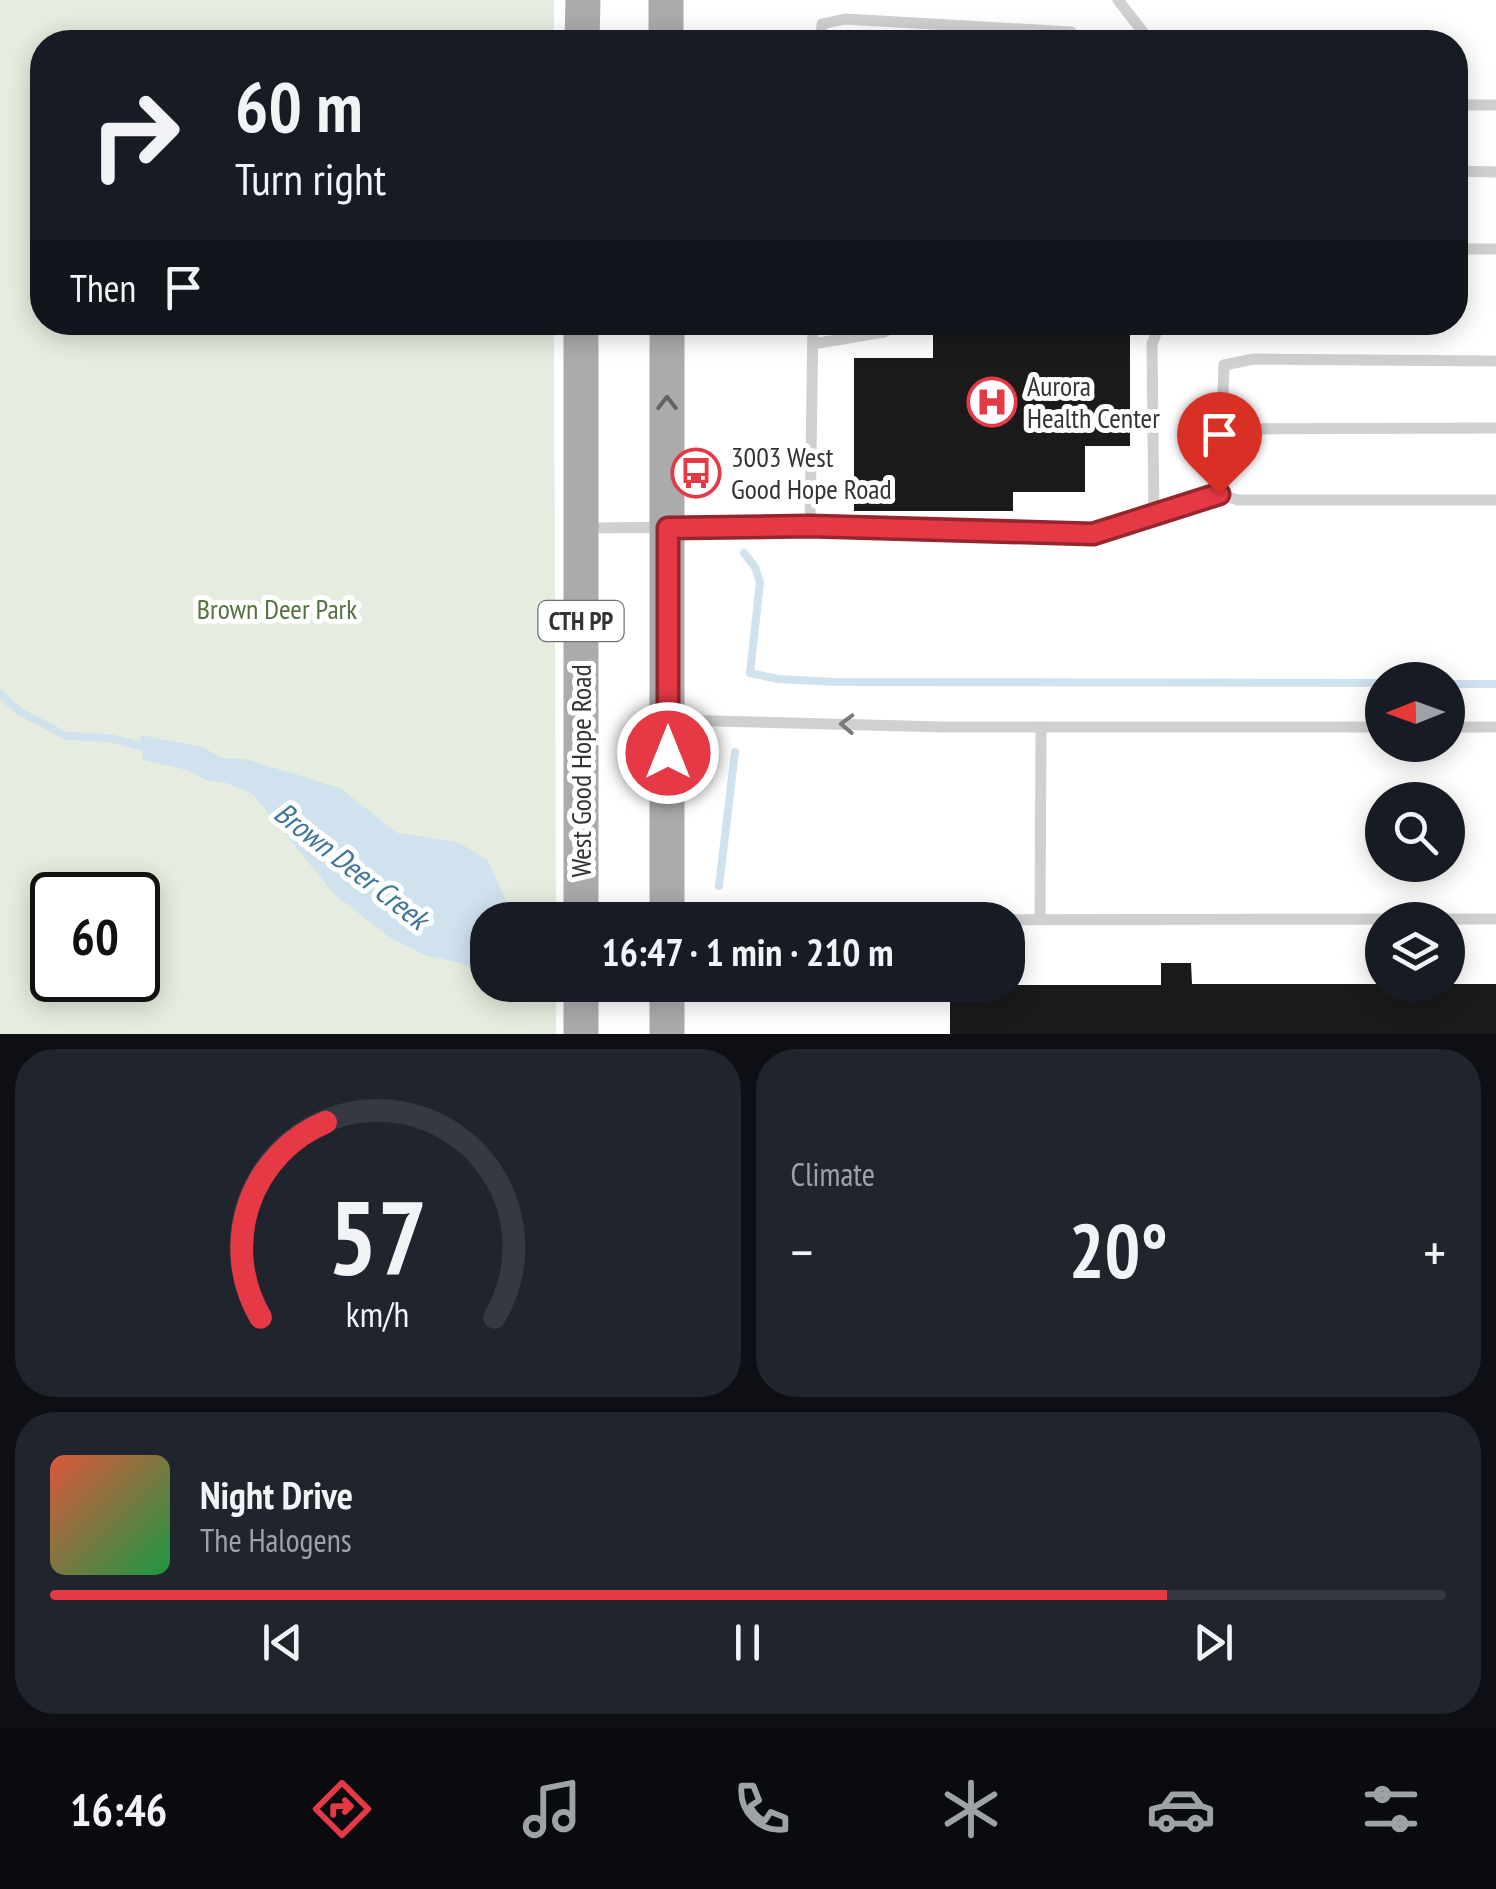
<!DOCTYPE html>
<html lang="en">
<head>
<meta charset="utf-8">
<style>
  body { margin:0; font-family:"PT Sans Narrow",sans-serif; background:#20242c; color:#f1f3f6; height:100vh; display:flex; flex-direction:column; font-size:38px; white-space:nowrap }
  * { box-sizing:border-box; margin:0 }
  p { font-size:32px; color:#9ea1a6 }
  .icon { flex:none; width:55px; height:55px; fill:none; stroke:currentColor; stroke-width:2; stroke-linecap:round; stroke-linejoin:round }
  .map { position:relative; height:1034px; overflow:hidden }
  .sheet { display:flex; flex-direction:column; gap:15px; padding:15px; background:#0d0f14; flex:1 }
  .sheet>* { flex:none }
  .hud { position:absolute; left:30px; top:30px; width:1438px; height:305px; border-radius:40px; box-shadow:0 5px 25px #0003; background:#171b24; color:#f1f3f6; overflow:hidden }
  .needle { width:65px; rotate:269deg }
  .controls { position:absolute; left:1365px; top:662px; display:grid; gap:20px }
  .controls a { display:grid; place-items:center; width:100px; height:100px; border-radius:50%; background:#171b24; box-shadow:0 5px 25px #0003; font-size:50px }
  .speed { position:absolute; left:30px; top:872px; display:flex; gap:20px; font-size:50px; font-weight:700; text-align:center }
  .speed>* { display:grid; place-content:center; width:130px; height:130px; border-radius:50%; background:#171b24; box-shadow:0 5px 25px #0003; line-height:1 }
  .speed .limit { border:5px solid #111; border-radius:15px; background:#fff; color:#111 }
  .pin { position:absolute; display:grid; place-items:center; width:85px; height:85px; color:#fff; margin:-102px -42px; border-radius:50% 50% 50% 0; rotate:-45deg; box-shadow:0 0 10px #0007 }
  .pin .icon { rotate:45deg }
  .me { position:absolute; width:110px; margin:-55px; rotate:0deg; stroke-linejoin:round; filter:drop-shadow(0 0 8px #0008) }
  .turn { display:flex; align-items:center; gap:35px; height:210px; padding:0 40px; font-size:45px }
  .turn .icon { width:130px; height:130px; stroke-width:2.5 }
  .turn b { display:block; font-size:70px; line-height:85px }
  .then { display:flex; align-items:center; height:95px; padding:0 40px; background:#0003; gap:20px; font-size:38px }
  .big { font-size:75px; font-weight:800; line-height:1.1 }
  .sheet .card { flex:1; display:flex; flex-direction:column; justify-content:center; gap:15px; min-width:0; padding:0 35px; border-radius:40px; background:#20242c }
  .sheet .dial { align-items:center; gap:0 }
  .dial svg { height:260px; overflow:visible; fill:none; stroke:#363941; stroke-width:7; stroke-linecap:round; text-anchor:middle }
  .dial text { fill:#f1f3f6; stroke:none }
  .song { display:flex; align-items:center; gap:30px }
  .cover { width:120px; height:120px; border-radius:15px; background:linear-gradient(135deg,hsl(10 70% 55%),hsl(140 70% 35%)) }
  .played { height:10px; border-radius:5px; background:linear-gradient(90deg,#e63946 80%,#363941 80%) }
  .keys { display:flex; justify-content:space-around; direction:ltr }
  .heat { display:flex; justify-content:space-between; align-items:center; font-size:55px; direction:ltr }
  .sheet .tiles { flex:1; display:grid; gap:15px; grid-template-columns:1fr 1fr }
  .card:last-child { grid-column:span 2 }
  .trip { position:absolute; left:470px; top:902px; width:555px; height:100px; border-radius:40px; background:#171b24; box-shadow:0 5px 25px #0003; font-weight:800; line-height:100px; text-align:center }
  .menu { display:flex; height:160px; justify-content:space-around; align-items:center; background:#090b0e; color:#9ea1a6 }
  .menu .icon { width:70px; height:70px }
  .menu .active { color:#e63946 }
  .menu b { font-size:45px; color:#f1f3f6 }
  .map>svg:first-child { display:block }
</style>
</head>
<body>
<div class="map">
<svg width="1496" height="1034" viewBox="0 0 1496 1034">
  <rect width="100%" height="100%" fill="#fff"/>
  <path fill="#e6ecdf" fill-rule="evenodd" d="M0 0H554V42H42V322L554 323 556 920H488V985H556V1034H0ZM52 895H138V980H52Z"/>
  <path fill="#cfe2ee" d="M140 735 203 747 221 758 245 759 340 788 397 833 458 842 488 861 515 920H488L487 975 460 963 425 955 392 939 366 919 334 894 253 794 227 783 206 780 187 770 143 760Z"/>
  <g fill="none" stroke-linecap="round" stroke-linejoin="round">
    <g stroke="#cfe2ee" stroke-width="8">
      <path d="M744 553 755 567 760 582 750 673 778 679 836 682 1382 683"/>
      <path d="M1448 684H1496"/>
      <path d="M0 694 20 712 66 736 109 738 150 748"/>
      <path d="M719 886 735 752"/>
    </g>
  </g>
  <g fill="#1a1a1a">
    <path d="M933 322H1130V446H1085V492H1013V511H854V358H933Z"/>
    <path d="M1161 963H1191L1192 984H1496V1034H950V985H1161Z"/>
  </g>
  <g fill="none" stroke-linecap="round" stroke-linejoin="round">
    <g stroke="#d0d0d0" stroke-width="11">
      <path d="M1118 0 1143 32 1144 42"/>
      <path d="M821 42 822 24 845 19 1071 32 1079 42"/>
      <path d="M1455 105H1496"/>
      <path d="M1455 171 1496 172"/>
      <path d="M1455 249H1496"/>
      <path d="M813 344 884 332 902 322"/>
      <path d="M1221 429 1496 428"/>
      <path d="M1219 494 1224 365 1254 359 1496 361"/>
      <path d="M1154 516 1152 344 1160 323"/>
      <path d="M810 526 813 322"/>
      <path d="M585 528 810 526 1093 535 1219 494 1238 500H1496"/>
      <path d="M672 720 944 727H1382"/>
      <path d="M1448 727H1496"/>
      <path d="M1040 918 1041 727"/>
      <path d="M795 920 1496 919"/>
    </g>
    <g stroke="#ababab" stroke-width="35">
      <path d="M666 0V42"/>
      <path d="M582 42 583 0"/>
      <path d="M667 322V920"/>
      <path d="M581 920V322"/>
      <path d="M581 985V1034"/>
      <path d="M667 985V1034"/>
    </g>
  </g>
  <defs><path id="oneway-chevron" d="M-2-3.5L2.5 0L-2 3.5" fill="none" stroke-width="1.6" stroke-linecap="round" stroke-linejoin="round" transform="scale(2.5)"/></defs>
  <use stroke="#636363" href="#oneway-chevron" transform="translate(667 403) rotate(-90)"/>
  <use stroke="#7a7a7a" href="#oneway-chevron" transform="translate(847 724) rotate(-178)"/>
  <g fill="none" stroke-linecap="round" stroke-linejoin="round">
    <g stroke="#96252e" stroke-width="25">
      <path id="route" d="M668 753V528L810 526 1093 534 1219 494"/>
    </g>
    <use href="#route" stroke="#e63946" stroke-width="18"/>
  </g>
  <defs>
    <g id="hospital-ring" transform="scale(2.5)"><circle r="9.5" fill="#fff" stroke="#e63946" stroke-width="1.5"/><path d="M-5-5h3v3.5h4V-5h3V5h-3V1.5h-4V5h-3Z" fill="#e63946"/></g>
    <g id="bus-ring" transform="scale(2.5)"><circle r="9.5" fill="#fff" stroke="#e63946" stroke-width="1.5"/><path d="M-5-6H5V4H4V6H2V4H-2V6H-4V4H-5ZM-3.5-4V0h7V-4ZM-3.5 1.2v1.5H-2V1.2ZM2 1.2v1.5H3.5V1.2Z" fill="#e63946"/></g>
  </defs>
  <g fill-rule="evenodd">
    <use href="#hospital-ring" x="992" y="402"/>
    <use href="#bus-ring" x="696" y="473"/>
  </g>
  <g text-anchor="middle" stroke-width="10" stroke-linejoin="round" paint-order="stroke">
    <rect fill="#fff" stroke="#707070" stroke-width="2.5" x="538.5" y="601" width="85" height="40" rx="8"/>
    <g font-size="25" font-weight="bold" fill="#333">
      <text x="581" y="630">CTH PP</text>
    </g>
    <g font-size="28" fill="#333" stroke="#fff" text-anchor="start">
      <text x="1027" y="396">Aurora<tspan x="1027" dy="32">Health Center</tspan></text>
      <text x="731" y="467">3003 West<tspan x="731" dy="32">Good Hope Road</tspan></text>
    </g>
    <g font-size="28" fill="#56703f" stroke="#fff">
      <text x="277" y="619">Brown Deer Park</text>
    </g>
    <g font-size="28" fill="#333" stroke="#fff">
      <text transform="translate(581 771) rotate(-90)" y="10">West Good Hope Road</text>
    </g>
    <g font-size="30" font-style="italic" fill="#3f7597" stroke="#fff">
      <text transform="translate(351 866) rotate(38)" y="10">Brown Deer Creek</text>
    </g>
  </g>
</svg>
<div class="controls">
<a><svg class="needle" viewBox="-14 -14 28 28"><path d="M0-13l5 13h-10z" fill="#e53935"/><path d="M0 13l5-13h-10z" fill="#9ea1a6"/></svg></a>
<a><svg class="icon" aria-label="search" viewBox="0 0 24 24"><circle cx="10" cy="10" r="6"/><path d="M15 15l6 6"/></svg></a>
<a><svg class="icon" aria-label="layers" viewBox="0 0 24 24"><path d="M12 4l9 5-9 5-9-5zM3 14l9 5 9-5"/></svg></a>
</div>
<div class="speed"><div class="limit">60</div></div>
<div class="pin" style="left:1219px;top:494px;background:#d93025"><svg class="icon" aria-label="arrive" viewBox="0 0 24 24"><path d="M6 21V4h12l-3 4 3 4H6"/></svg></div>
<svg class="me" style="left:668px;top:753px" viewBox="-20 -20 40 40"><circle r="17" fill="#e63946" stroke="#fff" stroke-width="3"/><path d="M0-11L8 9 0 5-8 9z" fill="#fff"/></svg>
<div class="trip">16:47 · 1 min · 210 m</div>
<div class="hud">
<div class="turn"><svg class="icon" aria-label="right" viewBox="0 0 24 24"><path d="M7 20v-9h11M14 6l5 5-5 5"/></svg><div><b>60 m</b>Turn right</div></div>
<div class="then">Then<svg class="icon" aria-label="arrive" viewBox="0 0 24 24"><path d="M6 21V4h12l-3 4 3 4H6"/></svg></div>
</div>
</div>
<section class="sheet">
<div class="tiles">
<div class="card dial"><svg viewBox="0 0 100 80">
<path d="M14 69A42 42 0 1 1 86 69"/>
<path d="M14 69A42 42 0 0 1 34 9" stroke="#e63946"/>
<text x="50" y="56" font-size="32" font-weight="700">57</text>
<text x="50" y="72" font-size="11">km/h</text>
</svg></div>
<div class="card"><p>Climate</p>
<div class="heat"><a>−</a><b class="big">20°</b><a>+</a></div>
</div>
<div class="card">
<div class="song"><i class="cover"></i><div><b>Night Drive</b><p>The Halogens</p></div></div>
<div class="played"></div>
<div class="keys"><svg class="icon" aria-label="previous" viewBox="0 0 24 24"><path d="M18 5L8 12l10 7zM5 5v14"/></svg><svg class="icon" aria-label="pause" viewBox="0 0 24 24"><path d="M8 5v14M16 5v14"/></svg><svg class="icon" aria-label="next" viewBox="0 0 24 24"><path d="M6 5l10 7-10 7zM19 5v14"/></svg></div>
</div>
</div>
</section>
<nav class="menu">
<b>16:46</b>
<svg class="icon active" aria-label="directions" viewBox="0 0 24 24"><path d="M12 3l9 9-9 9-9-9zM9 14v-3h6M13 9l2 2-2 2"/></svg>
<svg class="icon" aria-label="music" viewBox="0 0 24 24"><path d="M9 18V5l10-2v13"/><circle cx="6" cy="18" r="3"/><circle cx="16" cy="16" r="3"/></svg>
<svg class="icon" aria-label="phone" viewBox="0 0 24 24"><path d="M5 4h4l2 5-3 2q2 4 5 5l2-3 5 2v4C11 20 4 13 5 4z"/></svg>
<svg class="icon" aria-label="climate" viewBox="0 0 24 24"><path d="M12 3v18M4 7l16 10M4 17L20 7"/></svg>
<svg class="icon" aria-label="car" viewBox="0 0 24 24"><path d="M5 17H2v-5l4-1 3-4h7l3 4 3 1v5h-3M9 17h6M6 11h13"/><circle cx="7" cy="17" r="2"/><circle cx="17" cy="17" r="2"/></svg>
<svg class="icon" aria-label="filters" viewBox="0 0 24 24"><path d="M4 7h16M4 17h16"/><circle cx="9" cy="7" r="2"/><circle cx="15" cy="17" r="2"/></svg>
</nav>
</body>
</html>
